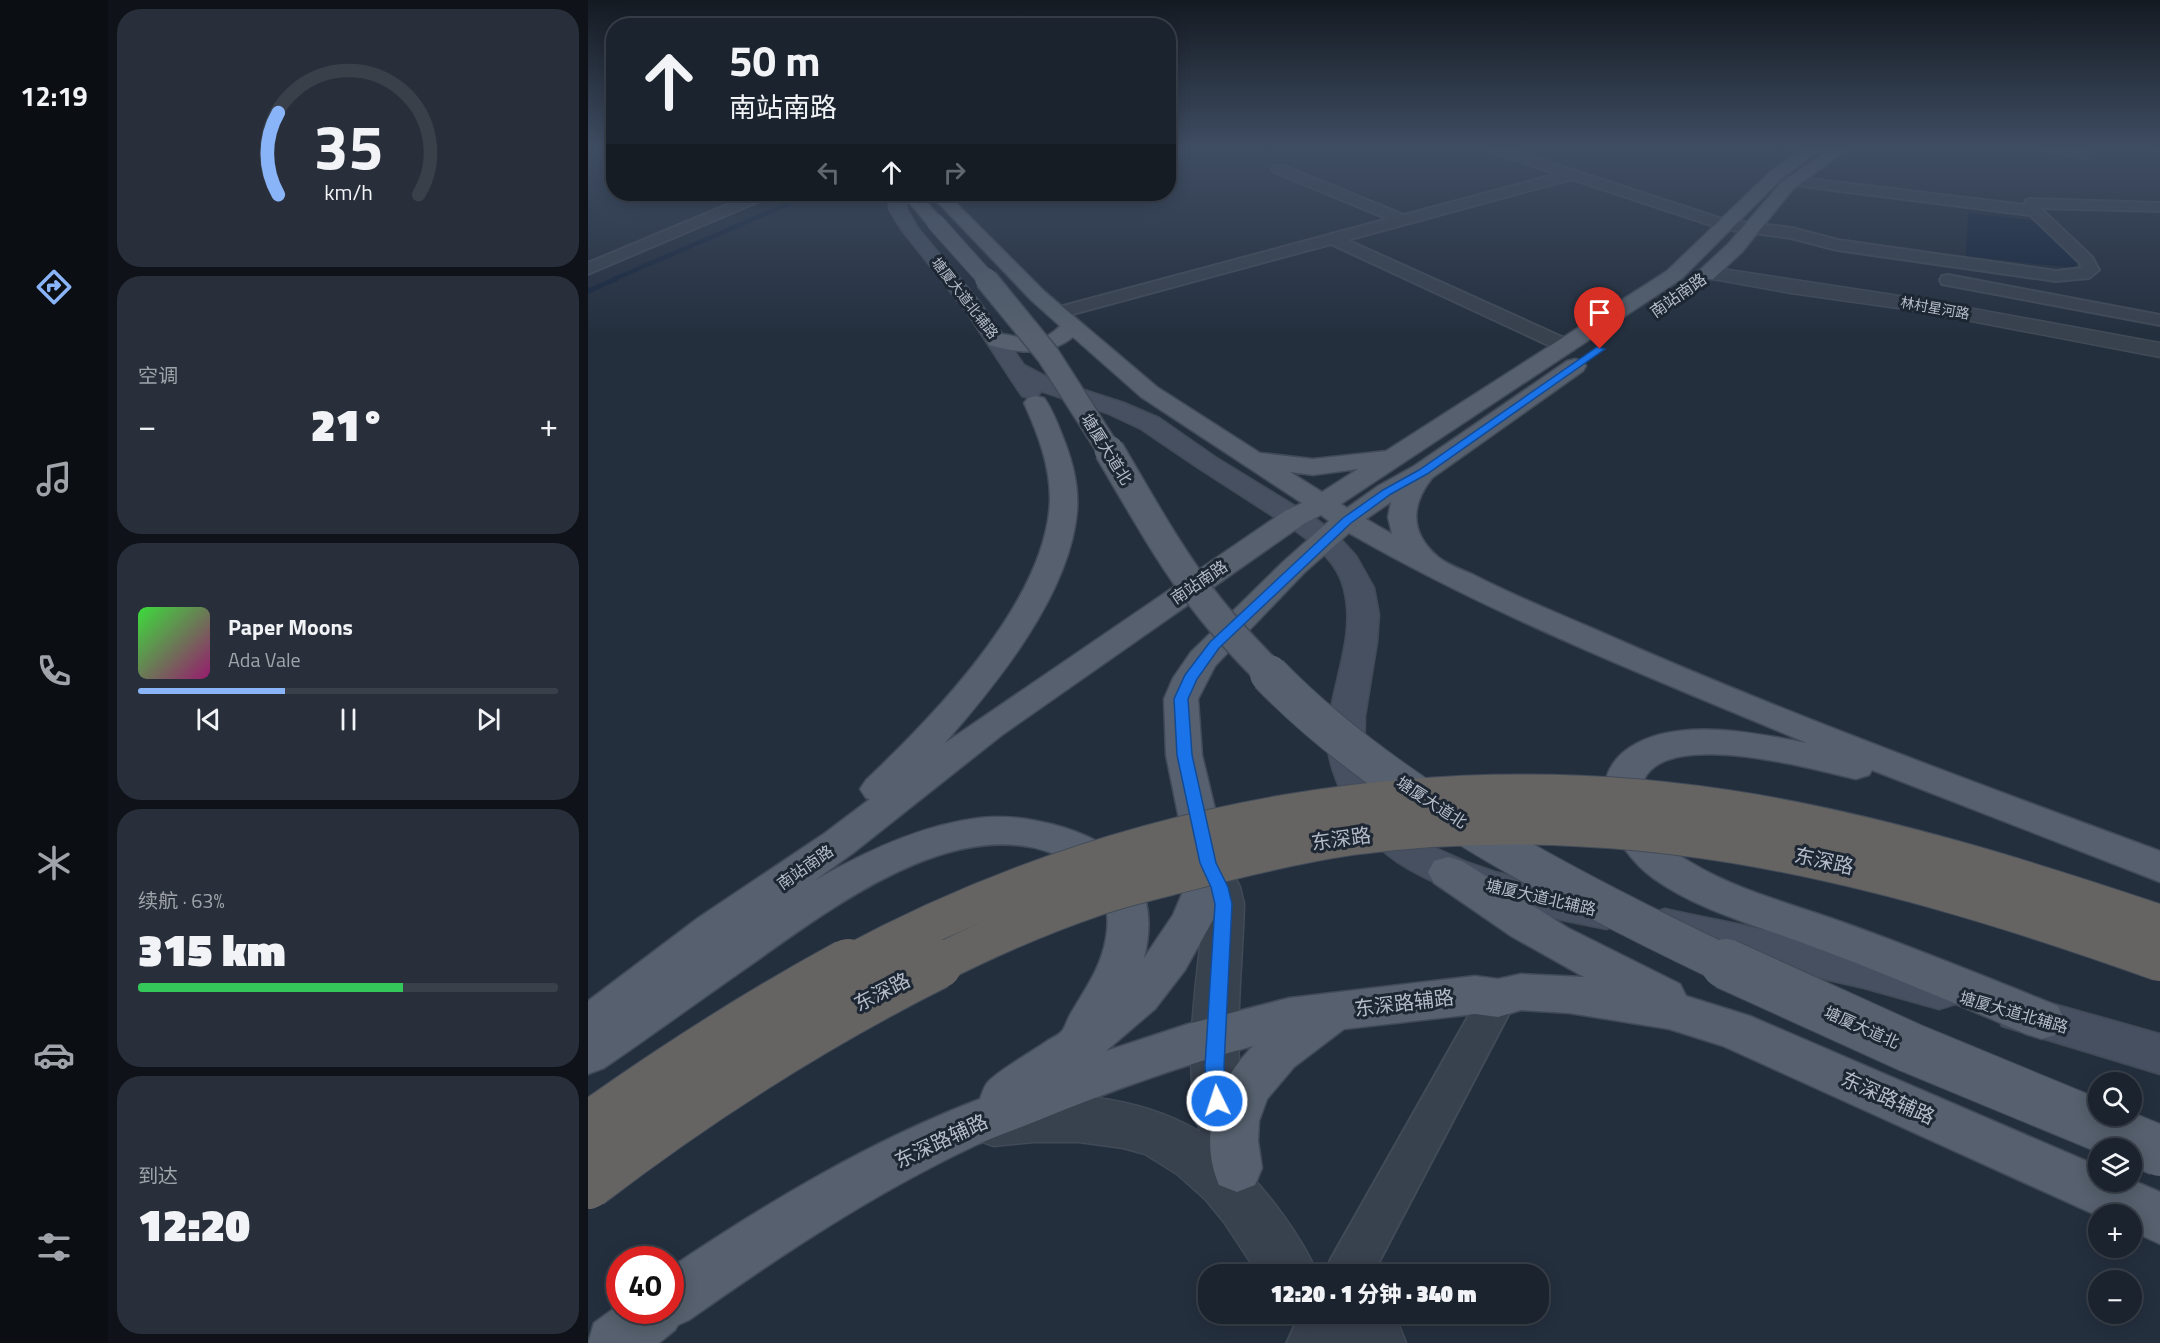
<!DOCTYPE html>
<html lang="zh">
<head>
<meta charset="utf-8">
<style>
  body { margin:0; font-family:"Titillium Web","Noto Sans SC",sans-serif; background:#282f3a; color:#f1f3f6; height:100vh; display:flex; flex-direction:column; font-size:22px; white-space:nowrap }
  * { box-sizing:border-box; margin:0 }
  p { font-size:20px; color:#a0a4aa }
  .icon { flex:none; width:33px; height:33px; fill:none; stroke:currentColor; stroke-width:2; stroke-linecap:round; stroke-linejoin:round }
  .map { position:relative; flex:1; overflow:hidden }
  .side { display:flex; flex-direction:column; gap:9px; padding:9px; background:#0f1319; width:480px }
  .side>* { flex:none }
  .top-card { position:absolute; left:18px; top:18px; width:570px; height:183px; border-radius:24px; box-shadow:0 3px 15px #0003,0 0 0 2px #39404a; background:#1b232e; color:#f1f3f6; overflow:hidden }
  .controls { position:absolute; left:1500px; top:1072px; display:grid; gap:12px }
  .controls a { display:grid; place-items:center; width:54px; height:54px; border-radius:50%; background:#1b232e; box-shadow:0 3px 15px #0003,0 0 0 2px #39404a; font-size:30px }
  .speed { position:absolute; left:18px; top:1246px; display:flex; gap:12px; font-size:30px; font-weight:700; text-align:center }
  .speed>* { display:grid; place-content:center; width:78px; height:78px; border-radius:50%; background:#1b232e; box-shadow:0 3px 15px #0003,0 0 0 2px #39404a; line-height:1 }
  .speed .limit { border:9px solid #d22; background:#fff; color:#111 }
  .pin { position:absolute; display:grid; place-items:center; width:51px; height:51px; color:#fff; margin:-62px -26px; border-radius:50% 50% 50% 0; rotate:-45deg; box-shadow:0 0 6px #0007 }
  .pin .icon { rotate:45deg }
  .me { position:absolute; width:66px; margin:-33px; rotate:356deg; stroke-linejoin:round; filter:drop-shadow(0 0 4px #0008) }
  .turn { display:flex; align-items:center; gap:21px; height:126px; padding:0 24px; font-size:27px }
  .turn .icon { width:78px; height:78px; stroke-width:2.5 }
  .turn b { display:block; font-size:42px; line-height:51px }
  .lanes { display:flex; align-items:center; height:57px; padding:0 24px; background:#0003; justify-content:center; gap:30px; direction:ltr }
  .lanes .off { opacity:.35 }
  .big { font-size:45px; font-weight:800; line-height:1.1 }
  .side .card { flex:1; display:flex; flex-direction:column; justify-content:center; gap:9px; min-width:0; padding:0 21px; border-radius:24px; background:#282f3a }
  .side .dial { align-items:center; gap:0 }
  .dial svg { height:156px; overflow:visible; fill:none; stroke:#39404a; stroke-width:7; stroke-linecap:round; text-anchor:middle }
  .dial text { fill:#f1f3f6; stroke:none }
  .song { display:flex; align-items:center; gap:18px }
  .cover { width:72px; height:72px; border-radius:9px; background:linear-gradient(135deg,hsl(120 70% 55%),hsl(320 70% 35%)) }
  .played { height:6px; border-radius:3px; background:linear-gradient(90deg,#8ab4f8 35%,#39404a 35%) }
  .keys { display:flex; justify-content:space-around; direction:ltr }
  .heat { display:flex; justify-content:space-between; align-items:center; font-size:33px; direction:ltr }
  .charge { height:9px; border-radius:4px; background:linear-gradient(90deg,#34c759 63%,#39404a 0) }
  .trip { position:absolute; left:610px; top:1264px; width:351px; height:60px; border-radius:24px; background:#1b232e; box-shadow:0 3px 15px #0003,0 0 0 2px #39404a; font-weight:800; line-height:60px; text-align:center }
  main { display:flex; flex:1; min-height:0 }
  .dock { display:flex; flex-direction:column; width:108px; justify-content:space-around; align-items:center; background:#0b0e12; color:#a0a4aa }
  .dock .icon { width:42px; height:42px }
  .dock .current { color:#8ab4f8 }
  .dock b { font-size:27px; color:#f1f3f6 }
  .map>svg:first-child { display:block }
</style>
</head>
<body>
<main>
<nav class="dock">
<b>12:19</b>
<svg class="icon current" aria-label="directions" viewBox="0 0 24 24"><path d="M12 3l9 9-9 9-9-9zM9 14v-3h6M13 9l2 2-2 2"/></svg>
<svg class="icon" aria-label="music" viewBox="0 0 24 24"><path d="M9 18V5l10-2v13"/><circle cx="6" cy="18" r="3"/><circle cx="16" cy="16" r="3"/></svg>
<svg class="icon" aria-label="phone" viewBox="0 0 24 24"><path d="M5 4h4l2 5-3 2q2 4 5 5l2-3 5 2v4C11 20 4 13 5 4z"/></svg>
<svg class="icon" aria-label="climate" viewBox="0 0 24 24"><path d="M12 3v18M4 7l16 10M4 17L20 7"/></svg>
<svg class="icon" aria-label="car" viewBox="0 0 24 24"><path d="M5 17H2v-5l4-1 3-4h7l3 4 3 1v5h-3M9 17h6M6 11h13"/><circle cx="7" cy="17" r="2"/><circle cx="17" cy="17" r="2"/></svg>
<svg class="icon" aria-label="filters" viewBox="0 0 24 24"><path d="M4 7h16M4 17h16"/><circle cx="9" cy="7" r="2"/><circle cx="15" cy="17" r="2"/></svg>
</nav>
<section class="side">
<div class="card dial"><svg viewBox="0 0 100 80">
<path d="M14 69A42 42 0 1 1 86 69"/>
<path d="M14 69A42 42 0 0 1 14 27" stroke="#8ab4f8"/>
<text x="50" y="56" font-size="32" font-weight="700">35</text>
<text x="50" y="72" font-size="11">km/h</text>
</svg></div>
<div class="card"><p>空调</p>
<div class="heat"><a>−</a><b class="big">21°</b><a>+</a></div>
</div>
<div class="card">
<div class="song"><i class="cover"></i><div><b>Paper Moons</b><p>Ada Vale</p></div></div>
<div class="played"></div>
<div class="keys"><svg class="icon" aria-label="previous" viewBox="0 0 24 24"><path d="M18 5L8 12l10 7zM5 5v14"/></svg><svg class="icon" aria-label="pause" viewBox="0 0 24 24"><path d="M8 5v14M16 5v14"/></svg><svg class="icon" aria-label="next" viewBox="0 0 24 24"><path d="M6 5l10 7-10 7zM19 5v14"/></svg></div>
</div>
<div class="card"><p>续航 · 63%</p><b class="big">315 km</b><div class="charge"></div></div>
<div class="card"><p>到达</p><b class="big">12:20</b></div>
</section>
<div class="map">
<svg width="1572" height="1343" viewBox="0 0 1572 1343">
  <rect width="100%" height="100%" fill="#242f3e"/>
  <path fill="#17263c" d="M1380 213 1443 220 1464 231 1492 260 1485 268 1378 256Z"/>
  <g fill="none" stroke-linecap="round" stroke-linejoin="round">
    <path stroke="#17263c" stroke-width="4.5" d="M24 280 223 194"/>
    <path stroke="#17263c" stroke-width="5" d="M0 291 28 279"/>
    <g stroke="#414a57" stroke-width="4">
      <g id="minor">
        <path d="M899 148H917L1137 220 1204 228 1250 240 1468 271 1494 268 1491 262 1442 215 1205 185 1198 181 1205 177 1437 205 1438 200 1443 199 1572 203V211L1452 208 1504 257 1511 270 1501 278 1468 281 1249 250 1203 238 1135 229 984 179 759 240 985 342 987 346 985 350H971L743 244 470 318 464 317 461 313 464 309 800 219 686 172 684 169 686 166H696L816 215 970 174 900 151Z"/>
        <path d="M1453 148H1482L1501 151 1503 154 1496 158 1459 152Z"/>
        <path d="M165 194H183L181 197 0 274V263Z"/>
        <path d="M1360 275 1572 315V325L1354 284 1352 280 1354 276Z"/>
        <path d="M910 982 923 987 929 998 784 1275H736L743 1259 897 987Z"/>
        <path d="M712 1314H762L749 1343H699Z"/>
      </g>
    </g>
    <g stroke="#414a57" stroke-width="3">
      <g id="tertiary">
        <path d="M1121 267 1331 299 1572 343V357L1331 311 1203 293 1114 277 1111 273 1114 269Z"/>
        <path d="M620 848 634 852 652 887 656 904C654 987 640 1062 665 1144L657 1160 651 1163C680 1192 714 1237 730 1275H671L636 1222 618 1200 589 1174 557 1154 535 1148 491 1142H446L406 1146 389 1140 382 1124 389 1108C454 1083 553 1096 612 1132 592 1058 611 979 616 904L612 887 600 863 606 852Z"/>
        <path d="M712 1314H794L810 1323 818 1343H737L721 1333Z"/>
      </g>
    </g>
    <g stroke="#414a57" stroke-width="3">
      <g id="secondary">
        <path d="M301 194H317L319 209 329 227 393 304 436 365 465 380 536 403 571 418 627 457 728 519 750 536 768 556 786 588 791 615 789 642 777 716 776 750 781 770 794 800 815 825 845 847 881 863 907 872 1033 902 1039 913 1033 924 1018 929C951 915 879 903 819 868 791 852 766 825 754 794 748 779 741 763 740 747 737 694 770 642 756 589 750 563 729 546 708 531L609 467 553 429 519 413 453 391 450 396 442 398 434 396 378 311 313 229 301 209Z"/>
        <path d="M1077 909C1173 930 1273 946 1367 978L1373 991 1367 1004 1351 1009 1276 988 1077 943 1062 938 1056 926 1062 914Z"/>
        <path d="M1430 994 1572 1034V1074L1414 1026 1408 1013 1414 1000Z"/>
      </g>
    </g>
    <g stroke="#414a57" stroke-width="3">
      <g id="primary">
        <path d="M1216 148H1234L1192 180 1093 279 753 504 759 508 790 486 826 466 979 361 987 359 995 361 998 366 995 371 844 478C823 505 821 532 850 557 860 565 875 570 886 575 925 595 966 612 1006 629 1191 711 1382 781 1572 851V882L1284 770 1281 775 1268 779C1226 770 1045 717 1053 801 1056 828 1080 849 1102 862 1148 890 1204 904 1254 922 1327 948 1398 977 1470 1006L1476 1020 1470 1034 1454 1039 1438 1034C1367 1003 1296 973 1223 946 1171 926 1111 911 1065 878 1027 850 990 783 1041 748 1088 716 1168 733 1219 743 1064 678 907 617 761 533L716 573 627 666 610 699 614 755 640 863 636 889 625 920 597 970 567 1009 518 1051 600 1024 701 998 887 976 910 979 933 974 996 977 923 936 846 883 840 872 846 861 860 857 874 861 980 928 1092 984 1098 996 1162 1016 1510 1166V1182H1544V1180L1572 1192V1244L1544 1231V1215L1510 1216 1135 1046 1081 1029 981 1013 933 1010 910 1017 887 1014 756 1029 706 1067 679 1099 671 1121 670 1141 674 1168 667 1185 649 1192 631 1185C610 1136 628 1083 665 1046 592 1066 522 1091 451 1120 429 1129 405 1137 384 1147 283 1195 192 1256 101 1320L90 1325 87 1330 71 1343H0L6 1323 32 1304V1311H82V1268C180 1202 282 1141 392 1099 394 1094 396 1086 400 1082 411 1070 445 1051 459 1041 464 1038 471 1035 474 1031 477 1028 479 1020 482 1015 497 989 513 968 518 938 524 906 512 878 483 862 379 803 247 906 164 964 115 998 66 1034 16 1068L0 1074V1001L110 918 237 833 282 799 278 798 272 789 278 780C347 715 460 599 462 499 462 465 450 434 436 403L440 398 448 396 456 398C464 409 469 422 474 435 484 459 491 485 489 511 482 594 410 682 357 743L697 511 714 503 553 397 485 337C460 357 430 353 401 345L398 340 401 335C428 329 445 353 472 326L443 300 342 194H359L457 292 569 387 672 453 725 459 798 451 1079 271 1181 173ZM770 469 734 492 702 472 725 475ZM803 502 800 517 804 534 778 519ZM733 515 741 521 696 561 603 652 585 678 576 699 578 755 600 863 596 889 585 915 556 958C575 883 532 841 463 824 439 818 416 815 391 818 333 825 276 852 226 881L265 853 414 735 717 523Z"/>
        <path d="M1243 148H1261L1205 189 1154 252 1125 279H1111L1108 275 1111 271 1140 244 1193 183Z"/>
        <path d="M314 194H331L353 218 356 222 353 226H341Z"/>
      </g>
    </g>
    <use href="#minor" fill="#38414e" fill-rule="evenodd"/>
    <use href="#tertiary" fill="#38414e" fill-rule="evenodd"/>
    <use href="#secondary" fill="#465061" fill-rule="evenodd"/>
    <use href="#primary" fill="#56606e" fill-rule="evenodd"/>
    <g stroke="#414a57" stroke-width="19" stroke-linecap="butt">
      <path id="primary-bridge-far4" d="M347 222 399 280"/>
    </g>
    <g stroke="#414a57" stroke-width="25" stroke-linecap="butt">
      <path id="primary-bridge-far3" d="M398 279 460 355 522 452"/>
    </g>
    <g stroke="#414a57" stroke-width="32" stroke-linecap="butt">
      <path id="primary-bridge-far2" d="M521 450C552 502 581 556 618 603 638 629 660 652 683 675"/>
    </g>
    <g stroke="#414a57" stroke-width="40" stroke-linecap="butt">
      <path id="primary-bridge-far1" d="M681 674C801 798 986 892 1141 966"/>
    </g>
    <g stroke="#414a57" stroke-width="52" stroke-linecap="butt">
      <path id="primary-bridge" d="M1138 964 1323 1048 1572 1151"/>
    </g>
    <g stroke="#434c59" stroke-width="40" stroke-linecap="butt">
      <g id="trunk-bridge-far1">
        <path d="M258 966C534 817 854 760 1164 813 1303 837 1438 879 1572 924"/>
        <path d="M346 966C399 939 454 915 510 896 540 886 571 879 602 871 655 857 709 844 763 836 1049 798 1306 867 1572 962"/>
      </g>
    </g>
    <g stroke="#434c59" stroke-width="52" stroke-linecap="butt">
      <g id="trunk-bridge">
        <path d="M0 1128C84 1068 170 1013 260 964"/>
        <path d="M0 1184C110 1100 225 1026 349 964"/>
      </g>
    </g>
    <use href="#primary-bridge-far4" stroke="#56606e" stroke-width="17"/>
    <use href="#primary-bridge-far3" stroke="#56606e" stroke-width="22"/>
    <use href="#primary-bridge-far2" stroke="#56606e" stroke-width="29"/>
    <use href="#primary-bridge-far1" stroke="#56606e" stroke-width="38"/>
    <use href="#primary-bridge" stroke="#56606e" stroke-width="50"/>
    <use href="#trunk-bridge-far1" stroke="#656462" stroke-width="38"/>
    <use href="#trunk-bridge" stroke="#656462" stroke-width="50"/>
  </g>
  <path fill="#3f4b5c" d="M1561 148H1572V153L1560 151Z"/>
  <linearGradient id="sky" x2="0" y2="1"><stop stop-color="#141a22"/><stop offset="0.44" stop-color="#3f4d63"/><stop offset="1" stop-color="#3f4d63" stop-opacity="0"/></linearGradient>
  <rect width="1572" height="336" fill="url(#sky)"/>
  <path fill="#1a73e8" stroke="#114b97" stroke-width="1.5" d="M1009 347 1017 349 839 474 803 494 763 523 631 648 609 679 600 699 604 755 628 863 640 887 644 904 636 1066 639 1101 636 1108 629 1110 622 1108 619 1101 617 1066 627 904 623 887 612 863 589 755 586 699 597 675 622 642 755 518 795 490 831 470Z"/>
  <g text-anchor="middle" stroke-width="6" stroke-linejoin="round" paint-order="stroke">
    <g font-size="14" fill="#b4bcc9" stroke="#1d2633">
      <text transform="translate(377 298) rotate(52)" y="5">塘厦大道北辅路</text>
      <text transform="translate(1347 308) rotate(10)" y="5">林村星河路</text>
    </g>
    <g font-size="16" fill="#b4bcc9" stroke="#1d2633">
      <text transform="translate(1090 295) rotate(-35)" y="6">南站南路</text>
      <text transform="translate(519 449) rotate(58)" y="6">塘厦大道北</text>
      <text transform="translate(611 582) rotate(-34)" y="6">南站南路</text>
      <text transform="translate(844 802) rotate(33)" y="6">塘厦大道北</text>
      <text transform="translate(217 867) rotate(-35)" y="6">南站南路</text>
      <text transform="translate(953 897) rotate(13)" y="6">塘厦大道北辅路</text>
      <text transform="translate(1426 1012) rotate(16)" y="6">塘厦大道北辅路</text>
      <text transform="translate(1274 1027) rotate(24)" y="6">塘厦大道北</text>
    </g>
    <g font-size="20" fill="#b4bcc9" stroke="#1d2633">
      <text transform="translate(753 839) rotate(-8)" y="7">东深路</text>
      <text transform="translate(1236 861) rotate(12)" y="7">东深路</text>
      <text transform="translate(294 992) rotate(-27)" y="7">东深路</text>
      <text transform="translate(816 1003) rotate(-7)" y="7">东深路辅路</text>
      <text transform="translate(1300 1098) rotate(24)" y="7">东深路辅路</text>
      <text transform="translate(353 1141) rotate(-25)" y="7">东深路辅路</text>
    </g>
  </g>
</svg>
<div class="controls">
<a><svg class="icon" aria-label="search" viewBox="0 0 24 24"><circle cx="10" cy="10" r="6"/><path d="M15 15l6 6"/></svg></a>
<a><svg class="icon" aria-label="layers" viewBox="0 0 24 24"><path d="M12 4l9 5-9 5-9-5zM3 14l9 5 9-5"/></svg></a>
<a>+</a>
<a>−</a>
</div>
<div class="speed"><div class="limit">40</div></div>
<div class="pin" style="left:1012px;top:349px;background:#d93025"><svg class="icon" aria-label="arrive" viewBox="0 0 24 24"><path d="M6 21V4h12l-3 4 3 4H6"/></svg></div>
<svg class="me" style="left:629px;top:1101px" viewBox="-20 -20 40 40"><circle r="17" fill="#1a73e8" stroke="#fff" stroke-width="3"/><path d="M0-11L8 9 0 5-8 9z" fill="#fff"/></svg>
<div class="trip">12:20 · 1 分钟 · 340 m</div>
<div class="top-card">
<div class="turn"><svg class="icon" aria-label="ahead" viewBox="0 0 24 24"><path d="M12 20V5M6 11l6-6 6 6"/></svg><div><b>50 m</b>南站南路</div></div>
<div class="lanes"><svg class="icon off" aria-label="left" viewBox="0 0 24 24"><path d="M17 20v-9H6M10 6l-5 5 5 5"/></svg><svg class="icon" aria-label="ahead" viewBox="0 0 24 24"><path d="M12 20V5M6 11l6-6 6 6"/></svg><svg class="icon off" aria-label="right" viewBox="0 0 24 24"><path d="M7 20v-9h11M14 6l5 5-5 5"/></svg></div>
</div>
</div>
</main>
</body>
</html>
